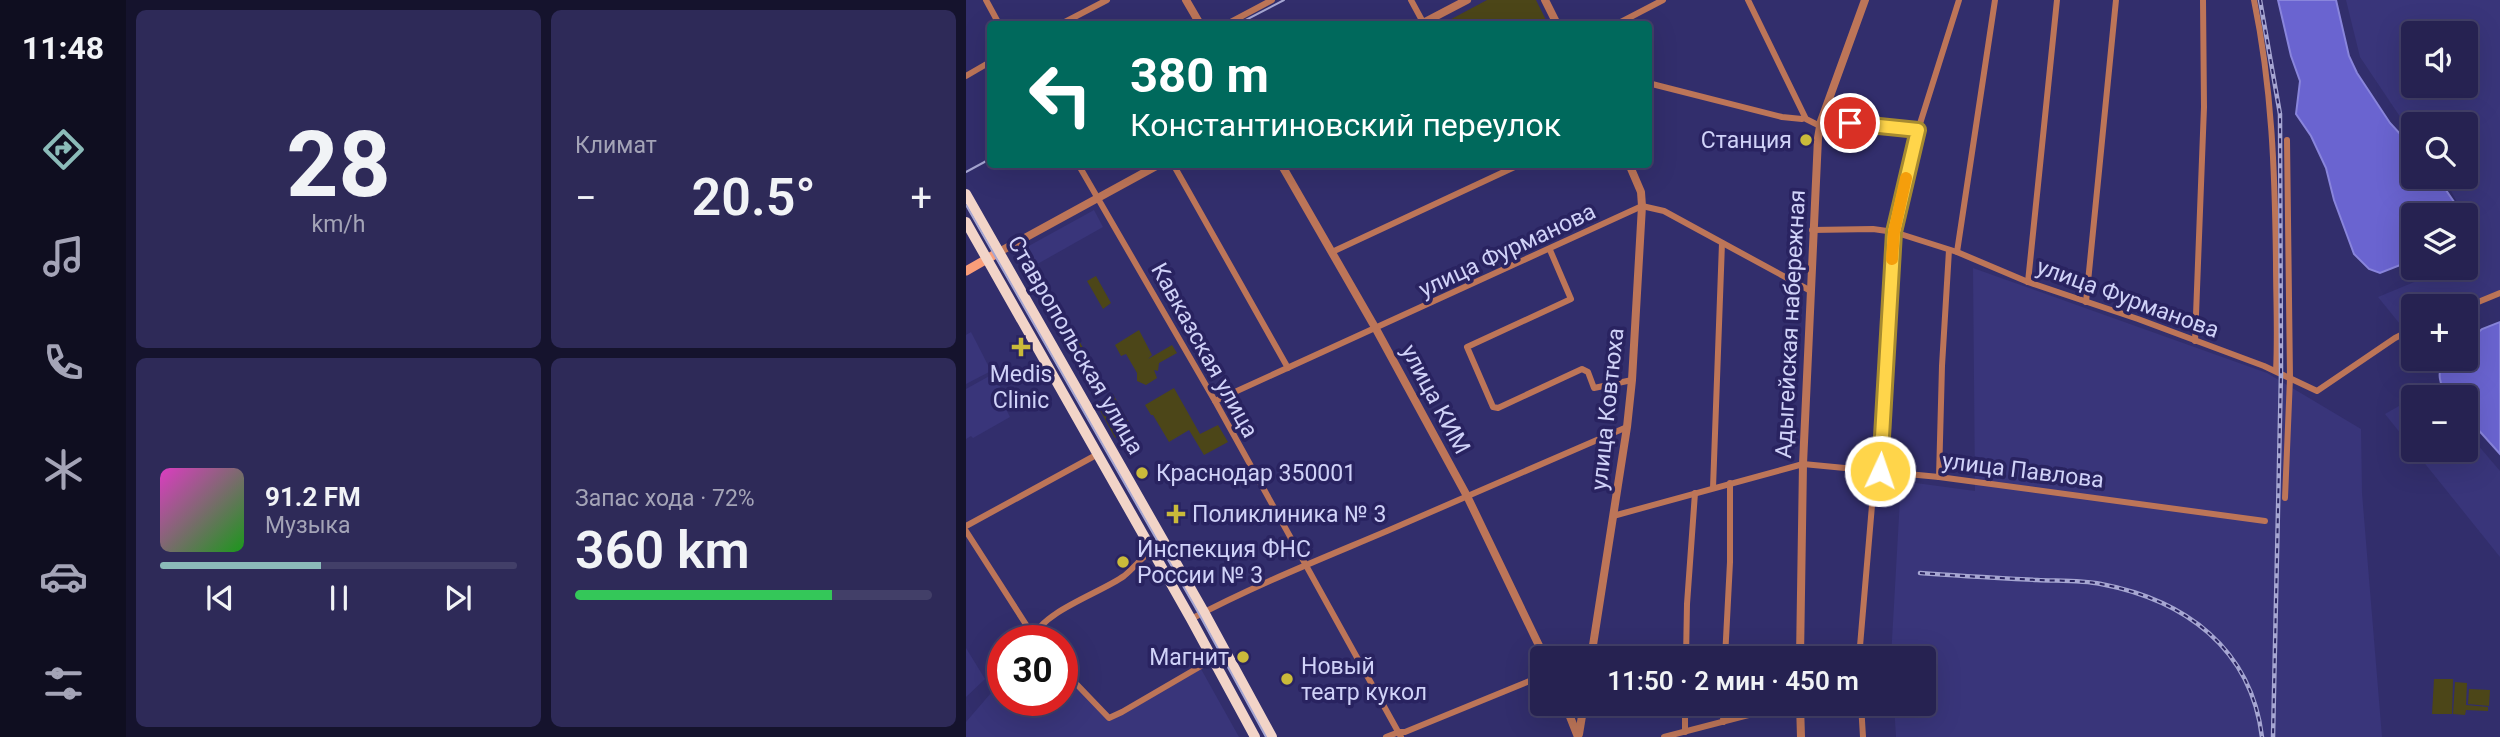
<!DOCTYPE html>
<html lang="ru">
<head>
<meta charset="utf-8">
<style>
  body { margin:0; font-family:Roboto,sans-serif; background:#2e2a58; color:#f1f3f6; height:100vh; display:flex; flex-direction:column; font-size:26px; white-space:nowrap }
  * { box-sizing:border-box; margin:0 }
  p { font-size:23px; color:#a4a4b7 }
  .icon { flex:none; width:38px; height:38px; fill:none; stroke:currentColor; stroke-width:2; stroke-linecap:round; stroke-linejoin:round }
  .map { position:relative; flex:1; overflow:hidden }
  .drawer { display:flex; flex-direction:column; gap:10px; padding:10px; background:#15132d; width:840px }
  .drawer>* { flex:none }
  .top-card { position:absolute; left:21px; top:21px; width:665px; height:147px; border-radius:7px; box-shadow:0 7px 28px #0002,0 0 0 2px #423f68; background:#00695c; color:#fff; overflow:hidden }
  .tools { position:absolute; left:1435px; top:21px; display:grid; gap:14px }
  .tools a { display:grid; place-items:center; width:77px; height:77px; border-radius:7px; background:#262251; box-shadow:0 7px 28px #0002,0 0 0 2px #423f68; font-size:35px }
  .speed { position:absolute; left:21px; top:625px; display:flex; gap:14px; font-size:35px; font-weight:700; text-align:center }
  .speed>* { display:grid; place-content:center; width:91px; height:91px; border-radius:50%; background:#262251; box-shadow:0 7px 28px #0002,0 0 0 2px #423f68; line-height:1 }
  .speed .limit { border:10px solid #d22; background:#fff; color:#111 }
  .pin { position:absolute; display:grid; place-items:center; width:60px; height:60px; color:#fff; margin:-30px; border:4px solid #fff; border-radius:50%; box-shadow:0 2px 7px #0007 }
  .me { position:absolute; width:77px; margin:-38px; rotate:3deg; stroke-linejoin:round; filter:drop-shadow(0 0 5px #0008) }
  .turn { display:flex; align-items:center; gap:24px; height:147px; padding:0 28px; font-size:32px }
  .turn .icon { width:91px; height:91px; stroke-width:2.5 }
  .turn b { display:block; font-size:49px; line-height:60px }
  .big { font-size:52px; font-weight:600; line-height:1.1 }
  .drawer .tile { flex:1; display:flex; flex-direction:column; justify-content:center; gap:10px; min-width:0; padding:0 24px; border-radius:10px; background:#2e2a58 }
  .drawer .dial { align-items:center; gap:0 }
  .dial b { font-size:91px; line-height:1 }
  .song { display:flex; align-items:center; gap:21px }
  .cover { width:84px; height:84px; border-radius:10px; background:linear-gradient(135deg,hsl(310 70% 55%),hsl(120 70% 35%)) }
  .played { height:7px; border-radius:4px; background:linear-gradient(90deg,#8bbbb9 45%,#423f68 45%) }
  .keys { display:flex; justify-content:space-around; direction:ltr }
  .heat { display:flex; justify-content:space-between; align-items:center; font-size:38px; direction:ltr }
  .charge { height:10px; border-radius:5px; background:linear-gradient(90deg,#34c759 72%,#423f68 0) }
  .drawer .tiles { flex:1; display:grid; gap:10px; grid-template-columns:repeat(2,1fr) }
  .trip { position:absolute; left:564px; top:646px; width:406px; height:70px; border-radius:7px; background:#262251; box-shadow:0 7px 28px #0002,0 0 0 2px #423f68; font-weight:600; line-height:70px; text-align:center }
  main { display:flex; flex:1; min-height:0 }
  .dock { display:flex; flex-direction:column; width:126px; justify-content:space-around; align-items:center; background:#0f0e20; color:#a4a4b7 }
  .dock .icon { width:49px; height:49px }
  .dock .selected { color:#8bbbb9 }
  .dock b { font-size:32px; color:#f1f3f6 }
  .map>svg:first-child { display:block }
</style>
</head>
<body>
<main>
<nav class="dock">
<b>11:48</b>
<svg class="icon selected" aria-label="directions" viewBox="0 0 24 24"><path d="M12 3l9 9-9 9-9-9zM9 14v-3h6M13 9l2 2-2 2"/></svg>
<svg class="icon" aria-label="music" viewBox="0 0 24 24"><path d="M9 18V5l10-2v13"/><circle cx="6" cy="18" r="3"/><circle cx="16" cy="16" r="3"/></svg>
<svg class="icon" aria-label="phone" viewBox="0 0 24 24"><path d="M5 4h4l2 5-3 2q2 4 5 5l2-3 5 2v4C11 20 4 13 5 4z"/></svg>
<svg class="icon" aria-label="climate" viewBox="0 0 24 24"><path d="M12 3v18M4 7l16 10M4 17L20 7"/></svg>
<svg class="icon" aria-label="car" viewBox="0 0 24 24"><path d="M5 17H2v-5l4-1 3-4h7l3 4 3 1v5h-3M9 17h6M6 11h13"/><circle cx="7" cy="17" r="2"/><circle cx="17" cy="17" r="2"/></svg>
<svg class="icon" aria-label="filters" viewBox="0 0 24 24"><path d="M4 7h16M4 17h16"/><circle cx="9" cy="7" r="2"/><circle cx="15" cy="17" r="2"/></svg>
</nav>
<section class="drawer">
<div class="tiles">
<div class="tile dial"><b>28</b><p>km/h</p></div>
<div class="tile"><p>Климат</p>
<div class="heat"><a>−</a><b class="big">20.5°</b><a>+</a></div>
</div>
<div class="tile">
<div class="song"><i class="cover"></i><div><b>91.2 FM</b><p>Музыка</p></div></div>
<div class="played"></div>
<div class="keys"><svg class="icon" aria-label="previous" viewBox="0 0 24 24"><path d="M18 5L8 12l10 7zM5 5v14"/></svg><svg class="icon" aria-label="pause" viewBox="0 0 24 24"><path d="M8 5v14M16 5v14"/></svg><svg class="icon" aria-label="next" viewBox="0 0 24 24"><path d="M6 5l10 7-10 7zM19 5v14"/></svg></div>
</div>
<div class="tile"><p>Запас хода · 72%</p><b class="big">360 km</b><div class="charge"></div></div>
</div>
</section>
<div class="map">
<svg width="1534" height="737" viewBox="0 0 1534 737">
  <rect width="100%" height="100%" fill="#322e6c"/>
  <g fill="#39357a" fill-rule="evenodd">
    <path d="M1380 0H1534V290L1494 306H1447V325L1438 329 1412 297 1470 273 1468 268H1500V238L1511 231 1496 203 1492 204 1483 187 1480 188 1474 177H1500V124H1447V136L1394 57ZM1447 33H1500V86H1447Z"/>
    <path d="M128 210 137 227 59 271 50 253Z"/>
    <path d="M1007 268 1301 373 1395 429 1396 493 1416 737H930L928 704H957V658H925L935 481 1009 491Z"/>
    <path d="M5 332 25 371 0 384V335Z"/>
    <path d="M27 374 45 406 40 409 44 417 7 438 5 436 0 439V389Z"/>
    <path d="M1447 398V449L1419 414Z"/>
    <path d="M1500 431 1534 471V557L1448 450H1500Z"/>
    <path d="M0 648 19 679 0 697Z"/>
    <path d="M235 669 273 737H0V722L37 679V700H96V670L144 721Z"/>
  </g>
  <g fill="#4c4618">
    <path d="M521 0H570L582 24H476Z"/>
    <path d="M130 276 145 303 137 309 121 281Z"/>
    <path d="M173 330 186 355 182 359 206 345 211 353 193 363 192 371 188 370 191 378 180 385 171 381V373L160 354 155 356 149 345Z"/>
    <path d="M112 339 128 367 116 373 101 346Z"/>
    <path d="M208 388 234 434 252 425 262 442 238 455 223 430 203 442 187 415H185L179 405Z"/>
    <path d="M147 394 166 428 149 438 130 403 134 401 137 407 146 402 143 396Z"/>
    <path d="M1468 679H1487L1486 714H1466Z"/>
    <path d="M1489 682 1501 683 1500 705 1522 707V711L1500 710 1499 715 1487 714Z"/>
    <path d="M1503 689 1524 690 1523 706 1502 704Z"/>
  </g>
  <g fill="#6a64d0" stroke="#8985dc" stroke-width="2">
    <path d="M1312 0H1370L1383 56 1391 73 1424 123 1447 148V177H1471L1497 215H1447V260L1414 273 1403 269 1388 254 1368 200 1360 168 1345 136 1330 114 1334 81 1325 56Z"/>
    <path d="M1534 322V454L1500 416V397H1483C1473 386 1470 371 1479 359H1500V343L1516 329Z"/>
  </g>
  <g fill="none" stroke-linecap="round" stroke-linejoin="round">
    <g stroke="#bd7558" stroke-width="6">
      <path d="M20 0 33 24"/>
      <path d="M445 0 458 24"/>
      <path d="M782 0 840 119 854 126"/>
      <path d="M1288 0C1306 87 1309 174 1310 263 1310 299 1312 335 1310 371"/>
      <path d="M95 24 141 0"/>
      <path d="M261 24 306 0"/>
      <path d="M651 24 697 0"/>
      <path d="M0 76 24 62"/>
      <path d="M682 83 816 117 836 119"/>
      <path d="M855 121 952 130"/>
      <path d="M112 164 249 401 435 737"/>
      <path d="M207 164 322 368"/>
      <path d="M846 230 907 229 928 232 991 252 1062 282 1172 319 1298 366 1351 391 1429 338 1447 329"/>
      <path d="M584 250 605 299 501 347 527 407 532 408 616 369 622 372 628 388 666 380"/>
      <path d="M366 252 555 164"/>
      <path d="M991 252 1029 0"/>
      <path d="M1062 282 1091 0"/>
      <path d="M1120 302 1150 0"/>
      <path d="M1500 307 1534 293"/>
      <path d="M1229 341 1238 107 1237 0"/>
      <path d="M249 401 676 206 698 211 843 290"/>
      <path d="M914 471 928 232 952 130 993 0"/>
      <path d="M973 477 976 366 983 250"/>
      <path d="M747 488 756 243"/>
      <path d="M1319 498 1324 378 1321 140"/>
      <path d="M647 516 837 464 973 477 1299 521"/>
      <path d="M0 526 132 454"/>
      <path d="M0 531 68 637"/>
      <path d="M225 619C289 585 355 559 421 531 501 497 581 461 661 427"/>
      <path d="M71 640 68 637C76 612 136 592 158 576 168 568 175 558 186 550"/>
      <path d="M720 658 721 604 729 493"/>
      <path d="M759 658 764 562V483"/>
      <path d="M893 658 909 470"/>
      <path d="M96 669 143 718 156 712 247 659"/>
      <path d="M895 704 897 737"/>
      <path d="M757 722 758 704"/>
      <path d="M719 732V704"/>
      <path d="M420 737 433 732H439L576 676"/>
      <path d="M698 737 821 705 834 704"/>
    </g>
    <g stroke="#bd7558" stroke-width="8">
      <path d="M220 0 234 24"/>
      <path d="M579 0 591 24"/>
      <path d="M455 24 501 0"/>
      <path d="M315 164 410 329 501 496 579 658"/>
      <path d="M33 252 194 164"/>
      <path d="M625 658 661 427 666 380 676 206 675 192 663 164"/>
      <path d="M834 658 837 464 852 138 855 121 899 0"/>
      <path d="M599 704 612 737"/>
      <path d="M834 704 835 737"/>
      <path d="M613 734 618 704"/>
    </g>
    <path stroke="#f99d79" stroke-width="9" d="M0 271 33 252"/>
    <g stroke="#f2d4c8" stroke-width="10">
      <path d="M0 194 238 612 306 737"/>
      <path d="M0 222 225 619 289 737"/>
    </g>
    <g stroke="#a6a6d2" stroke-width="2">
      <path d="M272 24 318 0"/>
      <path d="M0 172 24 159"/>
      <path d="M0 205 233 614 300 737"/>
    </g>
    <g stroke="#a6a6d2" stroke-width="4.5">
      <g id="rail">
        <path d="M1294 0 1314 114 1315 373 1307 737"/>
        <path d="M954 573C993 576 1032 578 1071 580 1092 581 1115 580 1135 584 1219 600 1285 648 1296 737"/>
      </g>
    </g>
    <use href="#rail" stroke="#292360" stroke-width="2" stroke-dasharray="5" stroke-linecap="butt"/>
  </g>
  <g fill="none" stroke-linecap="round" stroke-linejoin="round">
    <g stroke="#a68a30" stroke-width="18">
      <path id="route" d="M884 123 952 130 928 232 914 471"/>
    </g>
    <use href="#route" stroke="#ffd54a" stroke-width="12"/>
    <path stroke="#f59e0b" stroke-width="12" d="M926 259 928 232 940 178"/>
  </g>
  <g fill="#caba3a" stroke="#292360" stroke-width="2.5">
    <circle cx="840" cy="140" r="7"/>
    <path d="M51.5 336.5h7v7h7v7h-7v7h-7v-7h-7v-7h7z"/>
    <circle cx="176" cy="473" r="7"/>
    <path d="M206.5 503.5h7v7h7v7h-7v7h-7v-7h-7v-7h7z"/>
    <circle cx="157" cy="562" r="7"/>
    <circle cx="277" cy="657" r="7"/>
    <circle cx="321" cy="679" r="7"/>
  </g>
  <g text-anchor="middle" stroke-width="7" stroke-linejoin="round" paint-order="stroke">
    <g font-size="23" fill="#d0d2f8" stroke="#292360" text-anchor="start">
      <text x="826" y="148" text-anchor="end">Станция</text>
      <text x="55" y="382" text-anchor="middle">Medis<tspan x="55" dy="26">Clinic</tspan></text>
      <text x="190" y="481">Краснодар 350001</text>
      <text x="226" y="522">Поликлиника № 3</text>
      <text x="171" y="557">Инспекция ФНС<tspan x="171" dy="26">России № 3</tspan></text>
      <text x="263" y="665" text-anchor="end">Магнит</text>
      <text x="335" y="674">Новый<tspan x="335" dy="26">театр кукол</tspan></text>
    </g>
    <g font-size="23" fill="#d0d2f8" stroke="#292360">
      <text transform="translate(541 250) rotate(-25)" y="8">улица Фурманова</text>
      <text transform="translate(1162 298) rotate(20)" y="8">улица Фурманова</text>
      <text transform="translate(824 324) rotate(-87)" y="8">Адыгейская набережная</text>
      <text transform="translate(110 345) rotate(60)" y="8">Ставропольская улица</text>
      <text transform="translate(239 350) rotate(61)" y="8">Кавказская улица</text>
      <text transform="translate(470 399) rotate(62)" y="8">улица КИМ</text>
      <text transform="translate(641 409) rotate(-84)" y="8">улица Ковтюха</text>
      <text transform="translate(1057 470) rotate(7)" y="8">улица Павлова</text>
    </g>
  </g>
</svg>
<div class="tools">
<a><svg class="icon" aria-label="sound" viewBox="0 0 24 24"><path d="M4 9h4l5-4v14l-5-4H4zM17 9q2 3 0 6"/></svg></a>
<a><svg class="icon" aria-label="search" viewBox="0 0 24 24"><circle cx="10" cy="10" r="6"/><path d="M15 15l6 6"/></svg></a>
<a><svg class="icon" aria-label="layers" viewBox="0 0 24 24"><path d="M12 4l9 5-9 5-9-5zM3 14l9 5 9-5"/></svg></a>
<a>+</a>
<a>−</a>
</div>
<div class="speed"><div class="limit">30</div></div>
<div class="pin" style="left:884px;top:123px;background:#d93025"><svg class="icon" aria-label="arrive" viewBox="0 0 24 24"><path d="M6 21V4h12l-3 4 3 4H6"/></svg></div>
<svg class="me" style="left:914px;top:471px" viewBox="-20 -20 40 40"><circle r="17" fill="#ffd54a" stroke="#fff" stroke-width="3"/><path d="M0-11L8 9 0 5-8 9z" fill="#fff"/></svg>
<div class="trip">11:50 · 2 мин · 450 m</div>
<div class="top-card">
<div class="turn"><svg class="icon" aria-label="left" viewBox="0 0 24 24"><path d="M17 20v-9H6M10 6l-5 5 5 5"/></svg><div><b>380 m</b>Константиновский переулок</div></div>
</div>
</div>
</main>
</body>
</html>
